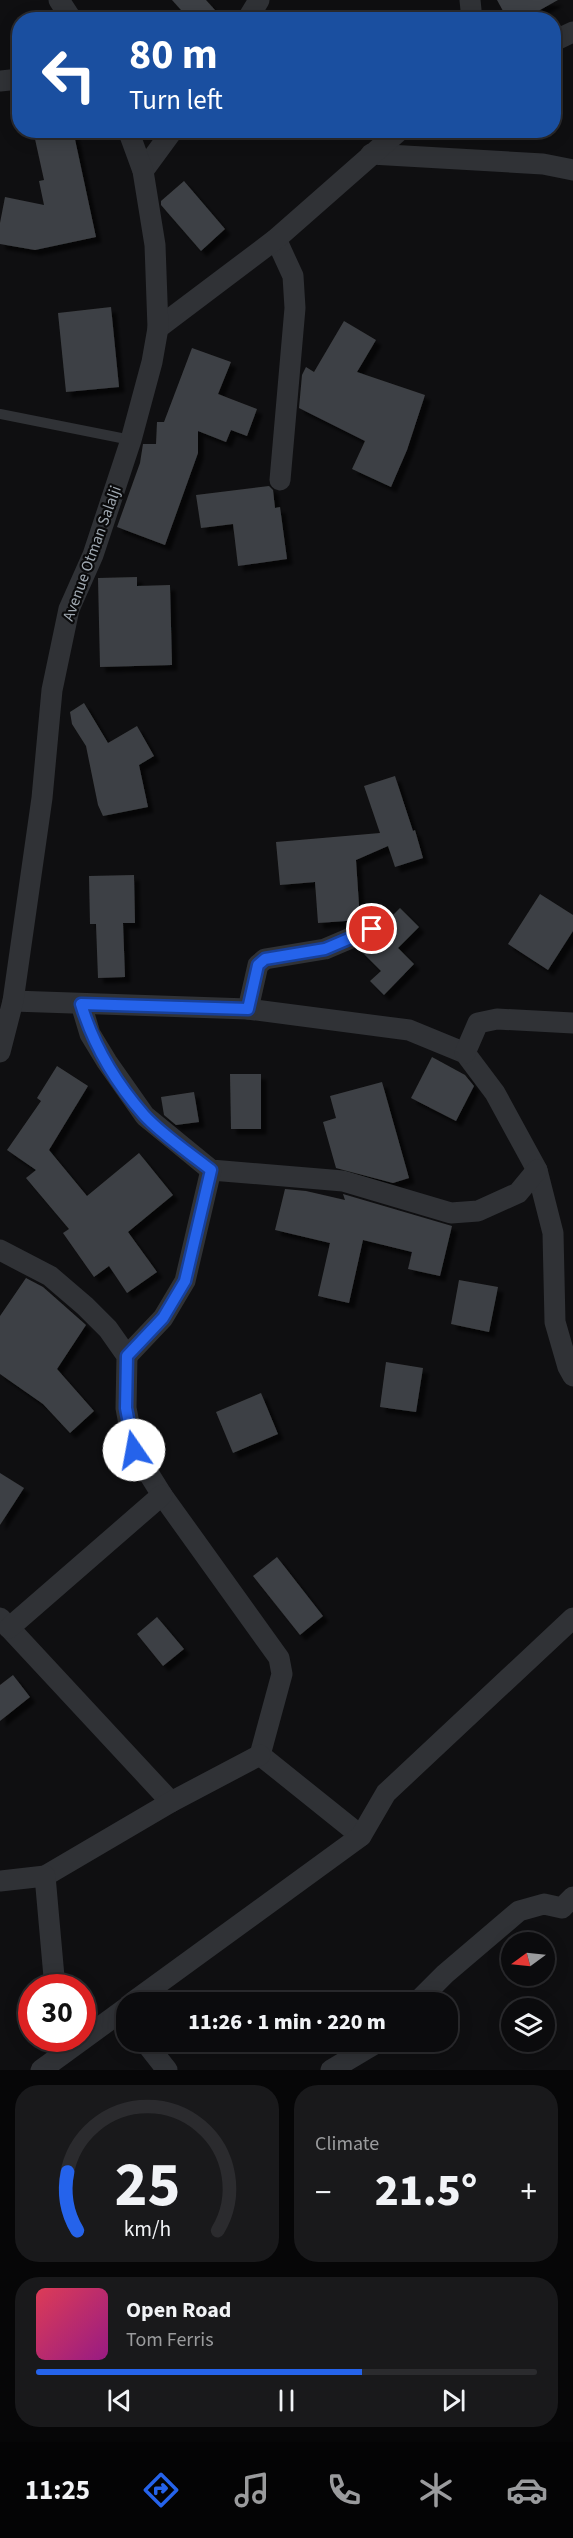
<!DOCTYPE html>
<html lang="en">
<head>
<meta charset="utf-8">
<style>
  body { margin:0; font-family:"Source Sans 3",sans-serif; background:#19191b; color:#f1f3f6; height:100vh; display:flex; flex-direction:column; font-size:22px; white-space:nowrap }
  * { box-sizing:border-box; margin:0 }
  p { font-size:20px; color:#9a9b9d }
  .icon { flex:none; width:33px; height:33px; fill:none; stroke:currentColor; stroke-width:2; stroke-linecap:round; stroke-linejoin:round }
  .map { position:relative; height:2070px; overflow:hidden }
  .panel { display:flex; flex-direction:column; gap:15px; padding:15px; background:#060607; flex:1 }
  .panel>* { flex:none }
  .banner { position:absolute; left:12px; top:12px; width:549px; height:126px; border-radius:24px; box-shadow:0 3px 15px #0003,0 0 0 2px #2b2b2e; background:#1a4fa0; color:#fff; overflow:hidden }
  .needle { width:39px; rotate:255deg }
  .fabs { position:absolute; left:501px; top:1932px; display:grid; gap:12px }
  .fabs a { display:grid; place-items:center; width:54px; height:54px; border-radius:50%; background:#0b0b0d; box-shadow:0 3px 15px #0003,0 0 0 2px #2b2b2e; font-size:30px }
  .speed { position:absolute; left:18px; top:1974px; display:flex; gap:12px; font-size:30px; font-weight:700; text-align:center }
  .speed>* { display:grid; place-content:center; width:78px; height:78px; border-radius:50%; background:#0b0b0d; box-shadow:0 3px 15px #0003,0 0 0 2px #2b2b2e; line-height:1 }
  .speed .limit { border:9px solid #d22; background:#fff; color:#111 }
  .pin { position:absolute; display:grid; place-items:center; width:51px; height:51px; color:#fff; margin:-26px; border:3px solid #fff; border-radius:50%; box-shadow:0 2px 6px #0007 }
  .me { position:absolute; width:66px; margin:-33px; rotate:348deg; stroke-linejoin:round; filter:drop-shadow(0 0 4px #0008) }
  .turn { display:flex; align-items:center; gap:21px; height:126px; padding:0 18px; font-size:27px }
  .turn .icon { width:78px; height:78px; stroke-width:2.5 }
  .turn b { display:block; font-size:42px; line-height:51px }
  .big { font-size:45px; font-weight:800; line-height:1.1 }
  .panel .tile { flex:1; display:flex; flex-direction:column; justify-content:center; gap:9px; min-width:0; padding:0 21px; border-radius:24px; background:#19191b }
  .panel .dial { align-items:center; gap:0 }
  .dial svg { height:156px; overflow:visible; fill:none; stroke:#2b2b2e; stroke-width:7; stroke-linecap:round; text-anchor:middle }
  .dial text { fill:#f1f3f6; stroke:none }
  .song { display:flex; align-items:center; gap:18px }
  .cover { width:72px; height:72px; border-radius:9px; background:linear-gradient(135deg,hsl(350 70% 55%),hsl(310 70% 35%)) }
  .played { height:6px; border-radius:3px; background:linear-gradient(90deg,#2563eb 65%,#2b2b2e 65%) }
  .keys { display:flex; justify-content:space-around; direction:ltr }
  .heat { display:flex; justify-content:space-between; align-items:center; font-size:33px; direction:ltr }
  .panel .tiles { flex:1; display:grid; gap:15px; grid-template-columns:1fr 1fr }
  .tile:last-child { grid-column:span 2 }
  .trip { position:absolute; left:116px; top:1992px; width:342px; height:60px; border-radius:24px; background:#0b0b0d; box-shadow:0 3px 15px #0003,0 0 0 2px #2b2b2e; font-weight:800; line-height:60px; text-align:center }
  .dock { display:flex; height:96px; justify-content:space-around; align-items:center; background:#040405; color:#9a9b9d }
  .dock .icon { width:42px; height:42px }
  .dock .selected { color:#2563eb }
  .dock b { font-size:27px; color:#f1f3f6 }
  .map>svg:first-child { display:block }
</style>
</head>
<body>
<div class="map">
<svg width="573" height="2070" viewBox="0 0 573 2070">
  <defs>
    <filter id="shadow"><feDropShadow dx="5.5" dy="5.5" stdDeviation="1.5" flood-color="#0009"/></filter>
  </defs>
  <rect width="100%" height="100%" fill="#0f0f11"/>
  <g fill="#3e4044" filter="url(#shadow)">
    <path d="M172 0H206L215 10 206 20H190Z"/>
    <path d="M497 0H558L522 20H508Z"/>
    <path d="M33 130H73L96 237 35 250 0 244V223L5 197 44 205 39 181 44 180Z"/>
    <path d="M184 181 225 229 201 251 161 205V201Z"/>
    <path d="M111 307 119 387 66 392 58 313Z"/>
    <path d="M344 321 376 340 357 372 425 395 407 450 391 487 352 469 365 441 299 408 302 375 306 367 314 372Z"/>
    <path d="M192 348 231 362 218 394 257 409 247 436 231 430 226 442 198 431V453L165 545 117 527 140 463 143 444H156L157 422H164Z"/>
    <path d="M269 486 273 490 275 508 280 507 287 559 238 566 233 524 201 528 196 495Z"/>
    <path d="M137 577V586L170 585 172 665 100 667 98 578Z"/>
    <path d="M84 703 108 743 137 726 154 756 139 765 148 807 103 816 98 805 86 746 72 724 70 712Z"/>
    <path d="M395 776 413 831 415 830 423 858 395 867 388 846 356 860 360 920 318 923 315 882 280 885 276 842 380 833 364 786Z"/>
    <path d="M134 875 135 923H123L125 977 98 978 96 924H90L89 876Z"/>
    <path d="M540 894 573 915V931L548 970 508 944Z"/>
    <path d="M400 908 419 927 398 948 414 964 384 995 370 981 381 971 359 949 382 937 385 931 384 924Z"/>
    <path d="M432 1057 465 1075 474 1086 456 1121 411 1098Z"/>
    <path d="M57 1066 88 1086 49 1150 87 1196 139 1153 173 1195 128 1232 157 1272 127 1293 109 1266 94 1277 63 1233 69 1229 26 1178 36 1170 7 1150 41 1101 37 1098Z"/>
    <path d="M230 1074H261V1129H231Z"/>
    <path d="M382 1082 409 1178 393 1183 336 1168 323 1122 336 1118 330 1096Z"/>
    <path d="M194 1092 199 1122 176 1125 164 1115 161 1097Z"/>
    <path d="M285 1189 306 1191 345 1200 343 1194 452 1226 440 1276 408 1269 412 1252 363 1240 349 1303 318 1296 330 1243 275 1230Z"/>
    <path d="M26 1278 43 1287 86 1325 57 1369 94 1411 70 1433 43 1404 0 1374V1316Z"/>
    <path d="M459 1280 498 1287 489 1332 451 1324Z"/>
    <path d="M386 1362 423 1368 416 1412 380 1407Z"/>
    <path d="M261 1393 278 1434 233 1453 216 1412Z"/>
    <path d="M0 1473 24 1488 0 1525Z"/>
    <path d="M277 1557 323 1616 300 1635 253 1576Z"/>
    <path d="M157 1617 184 1649 163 1666 137 1634Z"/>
    <path d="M13 1675 30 1697 0 1721V1685Z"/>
  </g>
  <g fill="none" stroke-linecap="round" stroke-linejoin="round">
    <path stroke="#303236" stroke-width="10" d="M0 414 131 440"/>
    <g stroke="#303236" stroke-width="21">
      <path d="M59 0 72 20"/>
      <path d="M470 0 472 20"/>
      <path d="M247 20 259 0"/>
      <path d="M554 41 573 32"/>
      <path d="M0 81 20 79"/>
      <path d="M371 154 543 164 573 170"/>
      <path d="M143 171 173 130"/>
      <path d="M276 239 293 276 295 308 280 480"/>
      <path d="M158 328 276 239 400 130"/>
      <path d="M13 1001 248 1009 409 1030 465 1053 495 1093 537 1170 553 1233 555 1322 568 1367 573 1376"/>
      <path d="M81 1004 90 1034 107 1062 145 1116 211 1170 343 1181 451 1213 478 1211 518 1193 537 1170"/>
      <path d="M248 1009 258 965 265 959 325 949 372 929"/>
      <path d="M0 1052 13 1001 42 798 52 690 69 609 93 555 131 440 152 362 158 328 155 245 143 171 128 130"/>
      <path d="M465 1053 478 1023 497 1019 573 1023"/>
      <path d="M0 1250 50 1276 85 1306 108 1329 127 1356 126 1408 134 1450 162 1495 279 1658 282 1674 260 1755 361 1836"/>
      <path d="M127 1356 163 1318 185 1281 211 1170"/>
      <path d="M0 1618 171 1802"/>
      <path d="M9 1628 162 1495"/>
      <path d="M45 1876 171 1802 260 1755"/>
      <path d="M0 1881 45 1876 55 1988"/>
      <path d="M133 2002 361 1836 386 1793 573 1618"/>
      <path d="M417 2002 445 1974 519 1911 544 1904 562 1908 573 1897"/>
      <path d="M145 2042 167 2070"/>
      <path d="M41 2070 126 2008"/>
      <path d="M331 2070 378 2042"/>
    </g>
  </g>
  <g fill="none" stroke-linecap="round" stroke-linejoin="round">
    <g stroke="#184099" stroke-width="15">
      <path id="route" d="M134 1450 126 1408 127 1356 163 1318 185 1281 211 1170C191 1154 161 1134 144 1115 116 1083 93 1044 81 1004L248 1009 258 965 265 959 325 949 372 929"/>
    </g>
    <use href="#route" stroke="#2563eb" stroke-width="10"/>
  </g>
  <g text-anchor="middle" stroke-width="4.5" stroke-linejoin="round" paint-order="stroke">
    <g font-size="16" fill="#a0a9b2" stroke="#0a0a0b">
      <text transform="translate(91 553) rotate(-70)" y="6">Avenue Otman Salalji</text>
    </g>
  </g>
</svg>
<div class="fabs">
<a><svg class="needle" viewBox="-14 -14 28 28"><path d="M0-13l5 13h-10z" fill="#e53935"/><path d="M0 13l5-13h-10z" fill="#9a9b9d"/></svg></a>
<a><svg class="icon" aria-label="layers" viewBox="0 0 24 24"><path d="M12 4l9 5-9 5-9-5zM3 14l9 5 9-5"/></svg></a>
</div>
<div class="speed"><div class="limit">30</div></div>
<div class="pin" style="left:372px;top:929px;background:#d93025"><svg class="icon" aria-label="arrive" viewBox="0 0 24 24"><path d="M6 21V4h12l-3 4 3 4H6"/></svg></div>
<svg class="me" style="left:134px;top:1450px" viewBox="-20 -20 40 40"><circle r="19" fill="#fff"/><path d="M0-13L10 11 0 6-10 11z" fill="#2563eb"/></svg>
<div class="trip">11:26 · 1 min · 220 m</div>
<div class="banner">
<div class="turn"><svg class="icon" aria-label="left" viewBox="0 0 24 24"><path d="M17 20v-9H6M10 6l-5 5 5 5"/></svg><div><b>80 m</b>Turn left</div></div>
</div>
</div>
<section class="panel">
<div class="tiles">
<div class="tile dial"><svg viewBox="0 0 100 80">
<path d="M14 69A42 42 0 1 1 86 69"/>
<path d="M14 69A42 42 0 0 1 9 39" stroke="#2563eb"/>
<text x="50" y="56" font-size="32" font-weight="700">25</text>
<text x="50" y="72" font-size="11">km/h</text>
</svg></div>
<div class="tile"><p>Climate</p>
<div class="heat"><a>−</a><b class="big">21.5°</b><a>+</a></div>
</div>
<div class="tile">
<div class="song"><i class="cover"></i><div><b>Open Road</b><p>Tom Ferris</p></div></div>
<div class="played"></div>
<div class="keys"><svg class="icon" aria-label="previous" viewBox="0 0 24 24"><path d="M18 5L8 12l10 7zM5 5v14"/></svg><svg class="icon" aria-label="pause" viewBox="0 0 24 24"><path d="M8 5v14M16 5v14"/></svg><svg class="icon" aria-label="next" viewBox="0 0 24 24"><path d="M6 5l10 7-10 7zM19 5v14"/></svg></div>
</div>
</div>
</section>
<nav class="dock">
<b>11:25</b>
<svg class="icon selected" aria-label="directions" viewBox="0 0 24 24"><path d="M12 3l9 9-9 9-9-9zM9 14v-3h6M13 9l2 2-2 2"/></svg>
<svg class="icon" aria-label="music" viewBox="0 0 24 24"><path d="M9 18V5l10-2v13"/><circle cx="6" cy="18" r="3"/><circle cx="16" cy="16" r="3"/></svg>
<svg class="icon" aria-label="phone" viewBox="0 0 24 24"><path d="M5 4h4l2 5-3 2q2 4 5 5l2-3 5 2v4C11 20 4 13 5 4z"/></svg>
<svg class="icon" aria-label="climate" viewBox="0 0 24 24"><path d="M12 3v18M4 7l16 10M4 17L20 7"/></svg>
<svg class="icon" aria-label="car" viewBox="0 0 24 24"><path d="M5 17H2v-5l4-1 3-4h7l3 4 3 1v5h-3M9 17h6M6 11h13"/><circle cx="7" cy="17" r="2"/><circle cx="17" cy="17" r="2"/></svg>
</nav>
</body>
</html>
